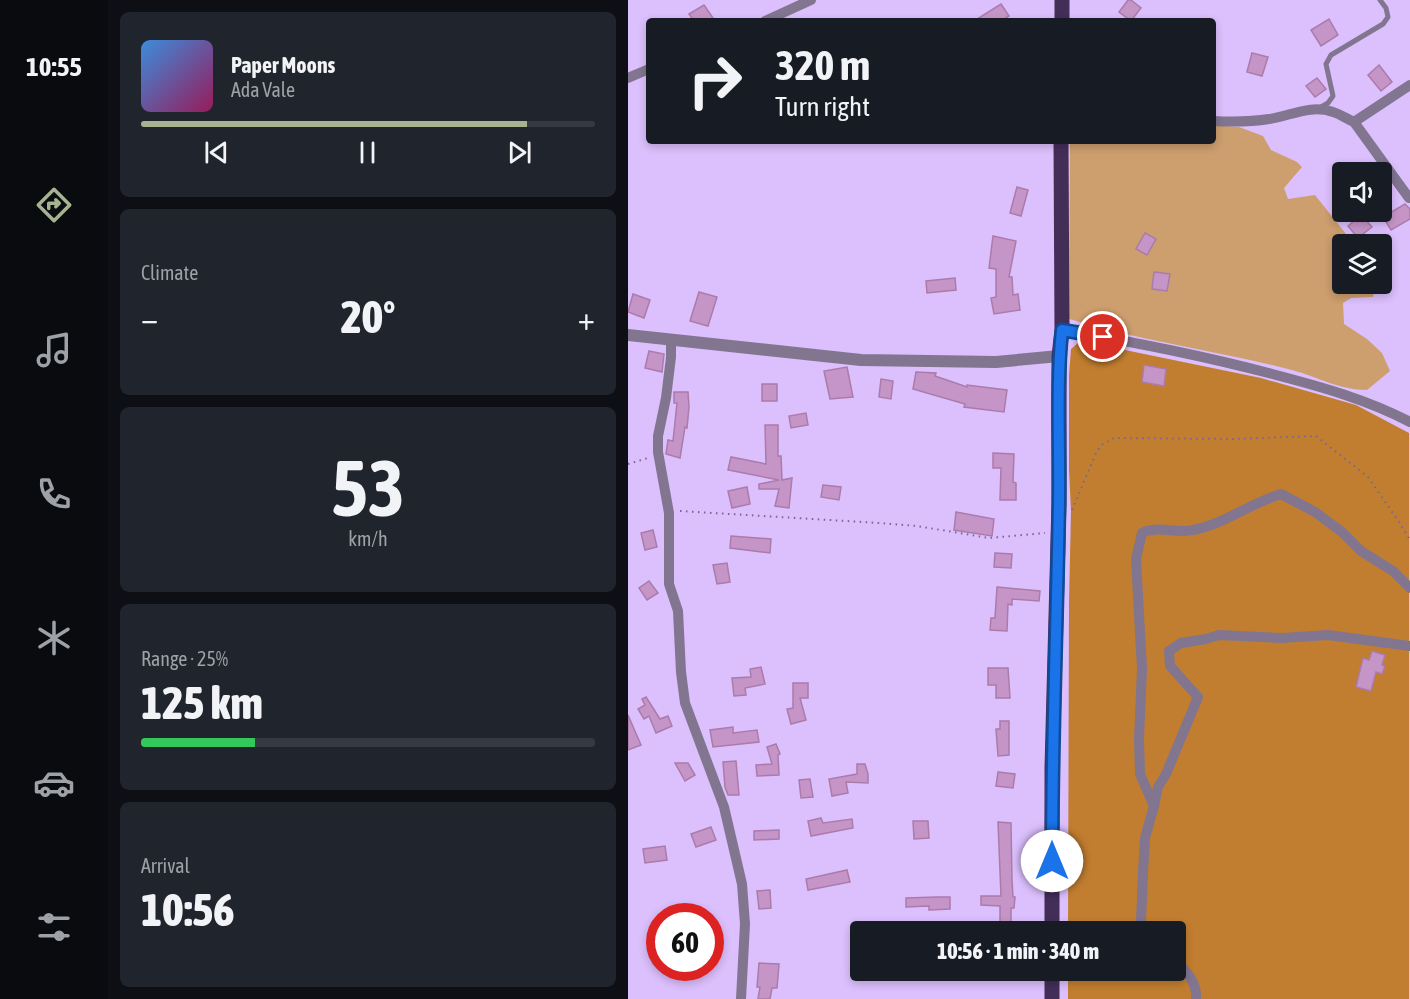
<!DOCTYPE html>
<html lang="en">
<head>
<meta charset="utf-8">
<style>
  body { margin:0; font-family:"Asap Condensed",sans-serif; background:#20242c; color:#f1f3f6; height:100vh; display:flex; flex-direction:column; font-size:22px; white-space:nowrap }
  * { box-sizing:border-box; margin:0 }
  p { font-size:20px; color:#9ea1a6 }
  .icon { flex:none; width:33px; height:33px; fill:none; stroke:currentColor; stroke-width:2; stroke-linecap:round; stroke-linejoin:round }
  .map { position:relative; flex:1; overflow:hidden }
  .details { display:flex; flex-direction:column; gap:12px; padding:12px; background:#0d0f14; width:520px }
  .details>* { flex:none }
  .hud { position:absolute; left:18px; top:18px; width:570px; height:126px; border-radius:6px; box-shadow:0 3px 9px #0003; background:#171b24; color:#f1f3f6; overflow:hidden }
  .fabs { position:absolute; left:704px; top:162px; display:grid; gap:12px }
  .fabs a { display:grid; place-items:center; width:60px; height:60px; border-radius:6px; background:#171b24; box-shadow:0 3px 9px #0003; font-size:30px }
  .speed { position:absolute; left:18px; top:903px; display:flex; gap:12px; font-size:30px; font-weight:700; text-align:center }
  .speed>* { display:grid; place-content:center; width:78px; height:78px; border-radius:50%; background:#171b24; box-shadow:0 3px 9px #0003; line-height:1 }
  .speed .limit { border:9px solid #d22; background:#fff; color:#111 }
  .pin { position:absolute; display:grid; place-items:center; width:51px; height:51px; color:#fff; margin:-26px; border:3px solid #fff; border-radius:50%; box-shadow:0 2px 6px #0007 }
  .me { position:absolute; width:66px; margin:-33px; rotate:0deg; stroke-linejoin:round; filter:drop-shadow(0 0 4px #0008) }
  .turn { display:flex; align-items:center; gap:21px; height:126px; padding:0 30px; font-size:27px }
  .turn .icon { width:78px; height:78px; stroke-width:2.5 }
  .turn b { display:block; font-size:42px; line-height:51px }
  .big { font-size:45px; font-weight:800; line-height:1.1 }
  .details .widget { flex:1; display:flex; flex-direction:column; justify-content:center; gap:9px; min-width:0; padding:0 21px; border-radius:9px; background:#20242c }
  .details .dial { align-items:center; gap:0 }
  .dial b { font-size:78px; line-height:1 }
  .song { display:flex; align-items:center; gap:18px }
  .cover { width:72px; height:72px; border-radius:9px; background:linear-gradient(135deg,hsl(210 70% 55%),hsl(330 70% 35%)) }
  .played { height:6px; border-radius:3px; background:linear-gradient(90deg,#a6b390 85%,#363941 85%) }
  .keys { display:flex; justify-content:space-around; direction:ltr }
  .heat { display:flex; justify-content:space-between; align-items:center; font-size:33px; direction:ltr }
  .charge { height:9px; border-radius:4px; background:linear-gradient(90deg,#34c759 25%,#363941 0) }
  .trip { position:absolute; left:222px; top:921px; width:336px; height:60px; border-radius:6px; background:#171b24; box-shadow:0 3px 9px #0003; font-weight:800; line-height:60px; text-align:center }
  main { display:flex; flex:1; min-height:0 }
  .dock { display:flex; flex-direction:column; width:108px; justify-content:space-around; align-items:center; background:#090b0e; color:#9ea1a6 }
  .dock .icon { width:42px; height:42px }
  .dock .on { color:#a6b390 }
  .dock b { font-size:27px; color:#f1f3f6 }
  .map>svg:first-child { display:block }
</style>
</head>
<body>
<main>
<nav class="dock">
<b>10:55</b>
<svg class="icon on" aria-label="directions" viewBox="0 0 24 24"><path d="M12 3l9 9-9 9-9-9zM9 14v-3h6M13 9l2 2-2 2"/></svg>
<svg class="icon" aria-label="music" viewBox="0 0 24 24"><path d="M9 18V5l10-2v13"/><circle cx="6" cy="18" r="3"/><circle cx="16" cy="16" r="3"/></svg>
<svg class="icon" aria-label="phone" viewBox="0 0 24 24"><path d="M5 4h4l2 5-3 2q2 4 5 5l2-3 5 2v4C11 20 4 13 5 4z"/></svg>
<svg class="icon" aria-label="climate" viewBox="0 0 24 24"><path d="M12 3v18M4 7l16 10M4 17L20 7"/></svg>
<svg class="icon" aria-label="car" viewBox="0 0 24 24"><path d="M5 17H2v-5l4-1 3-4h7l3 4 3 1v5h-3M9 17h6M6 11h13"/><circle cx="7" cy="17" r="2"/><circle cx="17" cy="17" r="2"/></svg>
<svg class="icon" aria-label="filters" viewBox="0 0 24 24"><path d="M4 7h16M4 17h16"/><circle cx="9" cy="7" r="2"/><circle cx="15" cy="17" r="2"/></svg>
</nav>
<section class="details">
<div class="widget">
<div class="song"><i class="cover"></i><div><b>Paper Moons</b><p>Ada Vale</p></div></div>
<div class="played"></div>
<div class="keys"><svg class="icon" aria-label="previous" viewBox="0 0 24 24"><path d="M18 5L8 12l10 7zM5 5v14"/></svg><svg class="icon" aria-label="pause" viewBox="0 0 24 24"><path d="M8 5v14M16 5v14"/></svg><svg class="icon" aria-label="next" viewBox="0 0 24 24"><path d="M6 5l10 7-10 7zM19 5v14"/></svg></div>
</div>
<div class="widget"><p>Climate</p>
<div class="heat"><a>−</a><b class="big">20°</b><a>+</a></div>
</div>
<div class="widget dial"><b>53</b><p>km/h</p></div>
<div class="widget"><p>Range · 25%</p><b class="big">125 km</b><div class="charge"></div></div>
<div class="widget"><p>Arrival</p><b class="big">10:56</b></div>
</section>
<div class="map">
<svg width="782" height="999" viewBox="0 0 782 999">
  <rect width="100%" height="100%" fill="#dcbffd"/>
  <path fill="#cd9e6e" d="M585 125 611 127 635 136 643 150 669 162 674 167 656 188 660 199 687 195 726 244H714V284H747L745 297 723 298 715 303 716 324 739 339 754 353 762 371 739 390C712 390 690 377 664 370 590 351 514 341 441 319L442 141H585Z"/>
  <path fill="#c27e30" d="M458 342 633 378 728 405 781 433V999H440V971L548 970V932H440L441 602 443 511 441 470V375L443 349 450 343Z"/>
  <g fill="#c695c7" stroke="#aa7bab" stroke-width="1.5">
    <path d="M500 0H503L513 8 503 21 491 12Z"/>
    <path d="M373 4 381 16 373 21H346Z"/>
    <path d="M76 5 85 18 80 21H66L61 14Z"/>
    <path d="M701 19 710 35 693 46 683 30Z"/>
    <path d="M624 53 640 57 634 76 619 72Z"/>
    <path d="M751 65 764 82 753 91 740 75Z"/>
    <path d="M689 78 698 89 687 97 678 86Z"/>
    <path d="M389 187 400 190 393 216 382 213Z"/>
    <path d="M777 204 782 209V219L763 230 755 217Z"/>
    <path d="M733 215 744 227 730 238 720 226Z"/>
    <path d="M517 233 528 239 519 255 508 249Z"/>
    <path d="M365 236 388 241 381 277H384L385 295 390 294 392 310 366 314 363 298 368 297V269L361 268Z"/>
    <path d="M526 272 542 274 539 291 524 289Z"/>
    <path d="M327 278 328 290 299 293 298 281Z"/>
    <path d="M71 292 89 297 80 326 62 321Z"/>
    <path d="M5 294 22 300 16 318 0 312Z"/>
    <path d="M21 351 36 354 34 372 17 368Z"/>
    <path d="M516 365 538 369 536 386 514 382Z"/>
    <path d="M219 367 225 397 202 399 196 371Z"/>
    <path d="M288 372 308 373 307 376 339 387V385L379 390 376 412 336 407 337 404 285 389Z"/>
    <path d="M253 379 265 381 263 399 251 397Z"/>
    <rect x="134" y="384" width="15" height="17"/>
    <path d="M46 392H60L61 407 59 428 57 427 52 458 38 454 40 440 45 441 49 403H46Z"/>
    <path d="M178 413 180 425 163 428 161 416Z"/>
    <path d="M137 425H150V456H153L154 480 164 478 161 508 147 506 151 489H131V484L151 480 100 470 103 457 138 464Z"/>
    <path d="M365 453 386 454 385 482 388 483V500H372L373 468H365Z"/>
    <path d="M195 485 213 487 211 500 193 497Z"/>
    <path d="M119 487 122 504 104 508 100 491Z"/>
    <path d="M328 512 366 519 364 536 326 530Z"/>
    <path d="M25 530 29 547 17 550 13 533Z"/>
    <path d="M103 536 143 539 142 553 102 548Z"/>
    <path d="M367 553 384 554 383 568 366 567Z"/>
    <path d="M99 563 102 582 89 584 85 565Z"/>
    <path d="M21 581 30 593 19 600 11 588Z"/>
    <path d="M369 587 412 591 411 601 384 599V605L380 604 379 631 362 630 363 618H367Z"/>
    <path d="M744 651 757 655 754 665 757 666 754 674 748 672 743 691 728 687 735 658 741 660Z"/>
    <path d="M133 667 137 684 117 688 118 695 106 696 104 678 123 677 122 669Z"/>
    <path d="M360 668H380L382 698H368V685H360Z"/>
    <path d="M165 683H180V698H172L178 720 163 724 159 709 165 708Z"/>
    <path d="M18 697 32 719 40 716 44 726 28 733 21 716 16 719 10 709 17 705 14 699Z"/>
    <path d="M0 715 13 745 0 750Z"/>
    <path d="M372 721H381V755L370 756 368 729H372Z"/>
    <path d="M105 727V733L129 730 131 742 85 747 82 730Z"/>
    <path d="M148 744 152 754 150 755 151 775 129 776 128 765 144 764 139 747Z"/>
    <path d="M108 761 111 795H100L97 787 95 762Z"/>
    <path d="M47 763H60L67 775 57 781Z"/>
    <path d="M229 764H237L240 774V783L218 782 220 793 204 796 201 779 229 774Z"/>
    <path d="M370 772 387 774 385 788 368 786Z"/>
    <path d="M182 779 185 797 173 798 171 780Z"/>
    <path d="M193 818 195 823 224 819 225 828 183 836 180 821Z"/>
    <path d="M285 821H300L301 838 286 839Z"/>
    <path d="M370 822 383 823 384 880 385 897H387L386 908H383V927L372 926V906L353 905V896H373Z"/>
    <path d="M83 827 88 840 68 847 63 834Z"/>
    <path d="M151 830V839L126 840V831Z"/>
    <path d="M37 846 39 860 17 863 15 849Z"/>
    <path d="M219 870 222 882 180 890 178 879Z"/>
    <path d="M142 890 143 908 131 909 129 891Z"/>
    <path d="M309 897H322V909L301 910V906L278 907V898Z"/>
    <path d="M131 963 151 964 149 988H144L142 999H130L132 987H129Z"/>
  </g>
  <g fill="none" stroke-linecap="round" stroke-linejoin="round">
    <g stroke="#79658e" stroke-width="2" stroke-dasharray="1.5 4.5" stroke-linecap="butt">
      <path d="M0 464 20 458"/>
      <path d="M444 510 469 451 475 444 486 438 605 439 688 436 740 477 771 522 782 540"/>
      <path d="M52 511 251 523 289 526 361 538 417 533"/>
    </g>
    <path stroke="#81758f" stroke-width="5" d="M693 107 700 103 705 96 698 64 703 55 755 24 760 17 758 8 752 0"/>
    <g stroke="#81758f" stroke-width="10">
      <path d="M137 21 183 0"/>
      <path d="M0 78 21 69"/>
      <path d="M585 121C604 122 622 122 641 119 662 116 683 104 705 112 712 114 719 119 726 122"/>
      <path d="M781 198 726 122 782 85"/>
      <path d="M434 330C506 342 577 356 648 375 694 387 740 400 782 422"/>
      <path d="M43 340V357L38 398 30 436V452L41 513V584L50 611 53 672 57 703 96 807 114 884 117 924 113 999"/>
      <path d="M526 806 530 787 538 774 570 697 542 666 541 651 553 643 578 639 591 635 654 638 700 635 782 646"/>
      <path d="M519 932 513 921 515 872 517 838 526 806 512 774 511 739 514 669 508 559 514 533C530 525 548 534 565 530 596 524 623 503 653 494L687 512 714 532 733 551 765 571 782 588"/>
      <path d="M548 961C559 972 569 982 568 999"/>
    </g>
    <path stroke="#81758f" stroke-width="12" d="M0 335 233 360 368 362 431 356"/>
    <g stroke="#432e58" stroke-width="15">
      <path d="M434 0V21"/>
      <path d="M424 932V768L431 503V356L434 330 433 141"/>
      <path d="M424 999V970"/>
    </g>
  </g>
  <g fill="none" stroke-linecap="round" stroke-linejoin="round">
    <g stroke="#114b97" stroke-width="15">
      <path id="route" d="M424 861C424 742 429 622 431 503 432 445 428 388 434 330L475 337"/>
    </g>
    <use href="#route" stroke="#1a73e8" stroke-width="10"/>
  </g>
</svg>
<div class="fabs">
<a><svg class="icon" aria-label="sound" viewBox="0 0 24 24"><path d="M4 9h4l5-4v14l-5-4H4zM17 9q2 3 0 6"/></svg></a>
<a><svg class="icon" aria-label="layers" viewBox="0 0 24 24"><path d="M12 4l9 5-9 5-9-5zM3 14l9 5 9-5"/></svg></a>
</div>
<div class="speed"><div class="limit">60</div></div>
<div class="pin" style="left:475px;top:337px;background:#d93025"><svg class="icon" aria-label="arrive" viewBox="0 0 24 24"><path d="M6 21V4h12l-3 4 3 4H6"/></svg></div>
<svg class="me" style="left:424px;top:861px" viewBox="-20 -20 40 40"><circle r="19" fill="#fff"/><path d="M0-13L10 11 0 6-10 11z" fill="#1a73e8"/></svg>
<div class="trip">10:56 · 1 min · 340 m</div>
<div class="hud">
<div class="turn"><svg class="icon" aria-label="right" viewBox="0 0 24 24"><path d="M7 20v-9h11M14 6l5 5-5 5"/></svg><div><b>320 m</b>Turn right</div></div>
</div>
</div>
</main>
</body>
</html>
